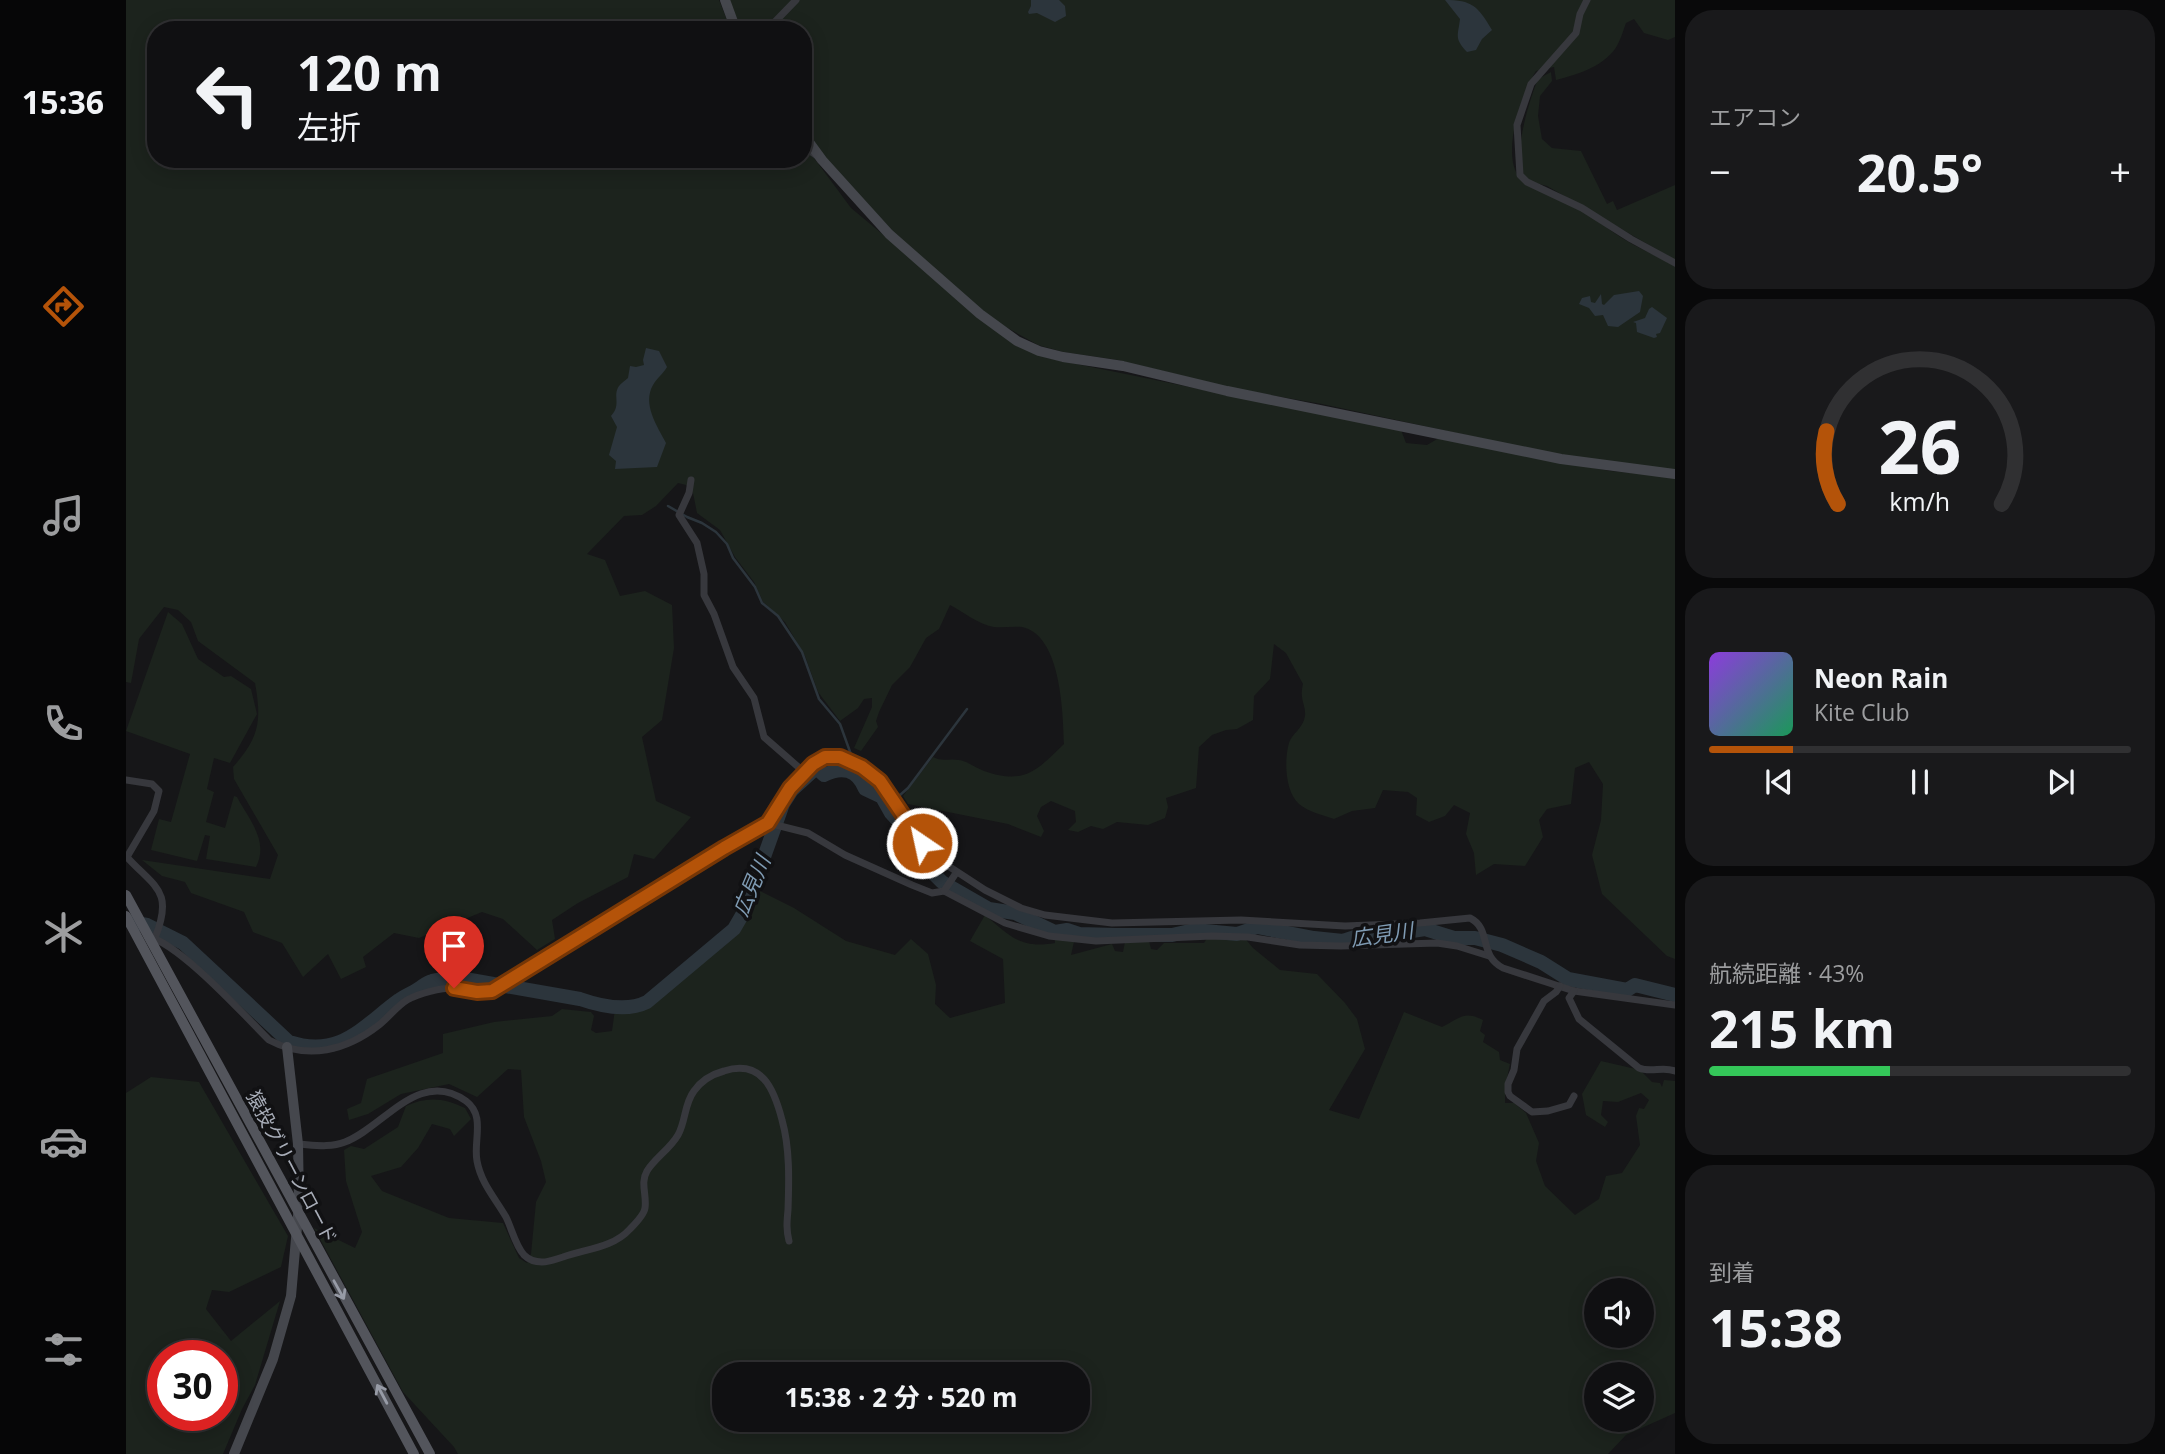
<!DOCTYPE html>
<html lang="ja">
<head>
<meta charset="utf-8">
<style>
  body { margin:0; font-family:"Open Sans","Noto Sans JP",sans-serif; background:#19191b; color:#f1f3f6; height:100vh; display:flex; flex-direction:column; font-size:26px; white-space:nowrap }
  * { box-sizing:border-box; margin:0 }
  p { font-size:23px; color:#9c9d9f }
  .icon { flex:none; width:38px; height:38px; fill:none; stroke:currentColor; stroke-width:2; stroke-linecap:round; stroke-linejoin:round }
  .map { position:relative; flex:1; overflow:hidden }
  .side { display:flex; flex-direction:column; gap:10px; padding:10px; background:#09090a; width:490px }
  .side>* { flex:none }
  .guide { position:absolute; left:21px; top:21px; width:665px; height:147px; border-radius:28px; box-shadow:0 4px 18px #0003,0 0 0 2px #303032; background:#101012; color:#f1f3f6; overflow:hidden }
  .tools { position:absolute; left:1458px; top:1278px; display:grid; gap:14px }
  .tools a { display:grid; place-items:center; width:70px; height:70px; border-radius:50%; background:#101012; box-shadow:0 4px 18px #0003,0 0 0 2px #303032; font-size:35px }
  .speed { position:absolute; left:21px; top:1340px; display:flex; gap:14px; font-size:35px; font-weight:700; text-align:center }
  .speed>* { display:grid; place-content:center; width:91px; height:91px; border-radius:50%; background:#101012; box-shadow:0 4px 18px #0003,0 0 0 2px #303032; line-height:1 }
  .speed .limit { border:10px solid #d22; background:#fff; color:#111 }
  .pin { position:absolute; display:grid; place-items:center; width:60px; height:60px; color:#fff; margin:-72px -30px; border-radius:50% 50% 50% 0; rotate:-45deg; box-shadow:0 0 7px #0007 }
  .pin .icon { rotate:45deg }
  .me { position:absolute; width:77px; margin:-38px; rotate:326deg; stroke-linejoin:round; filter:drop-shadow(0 0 5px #0008) }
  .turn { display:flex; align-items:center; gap:24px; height:147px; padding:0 35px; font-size:32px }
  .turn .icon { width:91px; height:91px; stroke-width:2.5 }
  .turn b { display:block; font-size:49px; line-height:60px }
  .big { font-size:52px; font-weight:700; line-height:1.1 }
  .side .widget { flex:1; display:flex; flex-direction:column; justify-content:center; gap:10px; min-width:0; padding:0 24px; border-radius:28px; background:#19191b }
  .side .dial { align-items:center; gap:0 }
  .dial svg { height:182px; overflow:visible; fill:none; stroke:#303032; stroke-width:7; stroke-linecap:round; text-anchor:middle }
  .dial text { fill:#f1f3f6; stroke:none }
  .song { display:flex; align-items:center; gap:21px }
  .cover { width:84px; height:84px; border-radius:10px; background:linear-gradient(135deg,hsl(270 70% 55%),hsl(150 70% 35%)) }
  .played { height:7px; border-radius:4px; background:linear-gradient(90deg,#b45309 20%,#303032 20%) }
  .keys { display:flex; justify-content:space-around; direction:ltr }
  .heat { display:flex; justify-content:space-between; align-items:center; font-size:38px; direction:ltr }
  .charge { height:10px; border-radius:5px; background:linear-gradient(90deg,#34c759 43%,#303032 0) }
  .trip { position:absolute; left:586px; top:1362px; width:378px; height:70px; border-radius:28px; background:#101012; box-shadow:0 4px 18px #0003,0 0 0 2px #303032; font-weight:700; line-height:70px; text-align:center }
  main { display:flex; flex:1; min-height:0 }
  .tab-bar { display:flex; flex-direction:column; width:126px; justify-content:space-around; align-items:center; background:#060607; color:#9c9d9f }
  .tab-bar .icon { width:49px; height:49px }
  .tab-bar .active { color:#b45309 }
  .tab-bar b { font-size:32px; color:#f1f3f6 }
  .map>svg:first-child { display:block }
</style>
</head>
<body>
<main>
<nav class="tab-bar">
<b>15:36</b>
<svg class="icon active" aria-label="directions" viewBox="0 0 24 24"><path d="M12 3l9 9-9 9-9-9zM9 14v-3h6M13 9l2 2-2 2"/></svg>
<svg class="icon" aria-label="music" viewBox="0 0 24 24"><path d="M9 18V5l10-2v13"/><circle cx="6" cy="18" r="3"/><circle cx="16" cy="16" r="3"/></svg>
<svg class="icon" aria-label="phone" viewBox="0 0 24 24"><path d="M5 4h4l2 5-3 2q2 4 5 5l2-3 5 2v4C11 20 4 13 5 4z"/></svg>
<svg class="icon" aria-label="climate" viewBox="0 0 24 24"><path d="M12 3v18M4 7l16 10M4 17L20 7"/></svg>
<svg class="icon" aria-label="car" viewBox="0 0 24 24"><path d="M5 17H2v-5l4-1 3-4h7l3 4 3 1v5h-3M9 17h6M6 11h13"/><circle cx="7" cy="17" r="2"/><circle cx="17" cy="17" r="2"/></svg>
<svg class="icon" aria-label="filters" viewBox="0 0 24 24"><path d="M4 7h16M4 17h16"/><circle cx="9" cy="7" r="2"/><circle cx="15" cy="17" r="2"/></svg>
</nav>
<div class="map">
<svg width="1549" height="1454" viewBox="0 0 1549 1454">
  <rect width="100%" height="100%" fill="#161618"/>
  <g fill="#1c231d" fill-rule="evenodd">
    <path d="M0 0H593L605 30H30V159H677V143L725 208 890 345 921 358 1275 430 1280 443 1301 445 1313 438 1484 471 1549 477V959L1541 956 1476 894 1466 855 1475 820 1477 784 1463 762 1449 768 1445 804 1421 809 1413 820 1417 837 1399 866 1368 864 1350 875 1348 853 1340 834 1344 813 1328 805 1319 816 1303 822 1290 815 1291 798 1282 792 1257 790 1249 808 1226 811 1208 819C1196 815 1183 812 1173 804 1159 792 1158 760 1163 743 1166 733 1177 729 1179 716 1180 704 1173 700 1177 684L1160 653 1148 644 1144 679 1128 696 1127 720 1111 729 1100 730 1086 735 1073 747 1070 788 1040 798 1042 807 1039 818 1022 825 991 822 977 829 965 826 952 832 942 830 950 822 949 811 925 801 915 807 911 816 918 831 915 837 882 824 782 804 777 796 807 757C816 762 823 758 833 760 841 761 850 768 858 771 899 785 910 771 938 744 937 712 935 635 896 627 887 626 877 628 868 627 854 625 837 612 824 605L813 629 800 638 784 667 766 685 753 712 750 721 752 727 735 751 728 748 746 707V698L738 699 732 708 714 721 692 692 679 656 659 622 637 602 628 582 609 557 594 530 571 513 567 493 560 485 552 483 530 506 516 515 498 516 461 554 479 560 494 596 519 591 546 605 548 648 536 720 516 737 530 801 565 817 528 859 508 854 502 877 452 903 426 920 429 939 411 950 377 919 356 912 293 938 268 933 237 957 240 967 215 979 202 954 177 977 156 943 127 932 118 912 65 893 59 882 36 876 16 860 144 879 152 855 108 779 107 767C133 738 136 721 129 683L72 641 65 622 52 610 38 607 13 639 5 683 0 682Z"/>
    <path d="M603 0H1549V37L1542 40 1518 33 1508 19 1500 23C1497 31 1494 42 1489 49 1476 67 1450 75 1430 80L1428 67 1410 71C1396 93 1374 155 1394 178 1404 189 1433 198 1447 205 1466 215 1482 230 1501 241 1516 250 1533 257 1549 265V470L1428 454 1196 404 1110 389 992 360 937 352 912 345 848 309 767 233 693 151 677 128V30H615Z"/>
    <path d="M1425 72 1426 81 1414 96 1412 116 1416 139 1426 148 1455 151 1481 204 1487 201 1491 210 1549 185V260L1421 186C1415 184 1405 183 1401 179 1383 163 1404 98 1412 79Z"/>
    <path d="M42 612 56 624 72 659 98 677 105 676 125 689 131 714 104 763 88 758 81 789 88 792 80 822 99 828 108 796 111 797C124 821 143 841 130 867L80 859 84 836 79 835 71 861 25 850 33 819 45 822 64 754 0 731Z"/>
    <path d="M630 889 668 908 720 941 769 955 785 939 802 954 810 985 809 1004 824 1018 879 1003 877 959 844 941 859 915C884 936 894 949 929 943V938L948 942 945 955 986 944 989 951 997 952 999 942 1023 941 1025 949 1031 950 1038 943H1078L1089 925 1111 929 1127 948 1154 970 1191 974 1219 1003 1231 1019 1239 1049 1203 1110 1233 1119 1278 1012 1316 1027C1333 1019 1337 1010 1357 1020L1354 1031 1359 1035 1357 1042 1373 1052 1374 1060 1384 1064 1379 1087V1103H1388L1400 1113 1413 1143 1410 1161 1419 1186 1449 1215 1473 1199 1480 1176 1496 1173 1514 1145 1510 1116 1513 1108 1518 1109 1523 1100 1515 1093 1492 1102 1477 1101 1475 1115 1482 1122 1479 1127 1460 1115 1456 1094 1475 1061 1514 1070 1526 1082 1534 1083 1536 1087 1538 1080 1549 1081V1413L1500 1435 1482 1454H332L328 1447 277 1392 188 1228 229 1248 236 1232 220 1181 218 1150 225 1146 238 1149 272 1127 280 1106C301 1096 319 1098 339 1108L345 1119 328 1136 324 1129 306 1124 292 1148 275 1167 245 1176 256 1191 323 1218 377 1223 393 1258 401 1263 405 1254 410 1202 420 1182 415 1161 398 1117 395 1070 382 1069 351 1097 323 1084 275 1094 242 1114 223 1120 221 1109 235 1103 241 1079 317 1053V1034L368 1022 426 1016 436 1009 465 1012 468 1016 465 1030 470 1033 486 1031 489 1009 510 1010 521 1004 609 932 618 919ZM1470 1290H1516V1335H1470ZM598 1374H952V1419H598ZM1470 1374H1516V1419H1470Z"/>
    <path d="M25 1077 73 1082 162 1236 155 1267 103 1292 86 1290 80 1309 105 1341 154 1301 129 1385 116 1409 97 1454H0V1093ZM96 1356V1416H37V1356Z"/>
  </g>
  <g fill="#2c353c">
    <path d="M905 0H933L939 6 940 16 929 22 911 13 903 14 902 12 905 6Z"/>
    <path d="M1319 0C1346 0 1352 6 1366 30L1356 39 1350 50 1341 52C1328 38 1332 36 1334 19Z"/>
    <path d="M1513 291 1517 296 1514 312 1492 327 1482 326 1477 315 1469 316 1463 308 1453 304 1456 298 1464 296 1465 302 1469 303 1475 294 1476 304 1478 305 1488 295Z"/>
    <path d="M1526 307 1541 318 1534 333 1530 334 1531 337 1528 338 1511 332 1510 323 1507 322 1519 318 1523 309Z"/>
    <path d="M520 348 533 351 541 367C537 374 531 378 527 385 516 404 531 426 540 443L531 467 489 469 490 461 483 455 491 427 485 416C496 404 486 396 493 386 495 383 499 381 502 378L504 366 510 367 518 365 517 360Z"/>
  </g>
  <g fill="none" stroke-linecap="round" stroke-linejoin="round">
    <g stroke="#2c353c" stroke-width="2.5">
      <path d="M542 506 561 517 576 523 590 532 601 544 607 558 629 587 636 603 652 616 676 652 693 699 714 724 727 760"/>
      <path d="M767 794 774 795 782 788 841 709"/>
    </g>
    <path stroke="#2c353c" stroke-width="14" d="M5 922 21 925 57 943 163 1042C214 1059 237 1026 273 1000 279 996 286 993 292 989 297 986 301 982 306 981 316 978 328 979 339 979L454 999C474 1006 501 1012 521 1002L608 929 619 910 657 804 666 790 690 768 698 775C716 766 731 769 739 789L756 797 765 813 776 825 795 853 800 866 816 882 863 909 889 913 929 932 941 930 953 934 990 935H1046L1068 930 1111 934 1131 927 1188 938 1217 941 1241 933H1273L1299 929 1328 938H1349L1376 945 1415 962 1442 979 1501 990 1509 985 1549 995"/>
    <g stroke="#37383d" stroke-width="7">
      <path d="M1461 0 1454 14 1450 33 1405 84 1391 125 1394 175 1401 182 1456 208 1505 239 1549 263"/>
      <path d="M641 30 670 0"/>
      <path d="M677 146 690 155"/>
      <path d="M565 480 563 493 553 515 571 543 578 574V595L588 614 607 667 628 698 638 737 678 772"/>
      <path d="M0 780 26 784 33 791 28 811 1 857"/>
      <path d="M642 823 682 833 719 855 786 885 806 893 818 891 879 923 923 936 970 941 1086 936 1122 937 1174 945 1215 946 1311 943 1331 946 1363 956"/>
      <path d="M0 856C29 888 48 890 29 938"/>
      <path d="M818 891 830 873"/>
      <path d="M21 936C54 944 117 1014 143 1040 182 1061 221 1050 253 1025 263 1017 271 1006 281 1000 294 993 314 988 328 988 341 988 352 992 366 991L598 848 642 823 664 787 687 764 703 756 714 757 736 767 754 781 796 843 810 858 859 890 895 908 919 915 986 923 1115 920 1219 926 1294 923 1344 918C1366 929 1352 955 1377 968L1448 991 1549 1005"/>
      <path d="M1434 986 1430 992 1418 1001 1391 1049 1388 1070 1382 1084V1092L1384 1096 1406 1112 1422 1111 1443 1105 1448 1096"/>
      <path d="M1448 991 1443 998 1453 1019 1513 1068C1525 1073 1537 1066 1549 1071"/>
      <path d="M172 1144C188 1145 204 1148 219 1142 257 1128 293 1067 340 1101 360 1116 347 1141 351 1161 355 1183 369 1198 380 1217 386 1229 389 1245 398 1255 403 1260 409 1262 416 1262 424 1262 430 1259 437 1257 459 1249 487 1248 504 1229 509 1224 518 1215 519 1208 521 1195 514 1183 521 1171 529 1158 544 1149 552 1135 560 1121 558 1104 568 1091 575 1081 587 1074 598 1071 636 1059 648 1089 656 1120 664 1148 663 1181 662 1210 661 1221 660 1229 663 1241"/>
    </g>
    <g stroke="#45474d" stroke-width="10">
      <path d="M599 0 610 30"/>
      <path d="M677 134 696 160 763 234 854 314 891 341 913 351 937 357 997 366 1101 391 1435 459 1549 474"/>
      <path d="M108 1454 147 1359 165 1296 173 1204 172 1144 161 1047"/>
    </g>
    <g stroke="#53555c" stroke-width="10">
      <path d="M0 895 304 1454"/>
      <path d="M0 916 288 1454"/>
    </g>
  </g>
  <defs><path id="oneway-shaft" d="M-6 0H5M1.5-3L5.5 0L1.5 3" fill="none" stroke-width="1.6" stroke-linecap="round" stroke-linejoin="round" transform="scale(1.75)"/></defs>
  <g stroke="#979ba6">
    <use href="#oneway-shaft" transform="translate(213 1290) rotate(61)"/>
    <use href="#oneway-shaft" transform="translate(256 1394) rotate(-118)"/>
  </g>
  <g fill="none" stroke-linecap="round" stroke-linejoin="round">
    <g stroke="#753606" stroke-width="18">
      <path id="route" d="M328 988 351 992 366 991 598 848 642 823 664 788 687 764 699 757H714L736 767 754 781 796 843"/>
    </g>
    <use href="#route" stroke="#b45309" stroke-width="12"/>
  </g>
  <g text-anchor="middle" stroke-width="7" stroke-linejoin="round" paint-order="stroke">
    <g font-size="19" fill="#a8adb8" stroke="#111113">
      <text transform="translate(166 1167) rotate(62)" y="7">猿投グリーンロード</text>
    </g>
    <g font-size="21" font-style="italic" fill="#7f9bb3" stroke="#111113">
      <text transform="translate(626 886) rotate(-67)" y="7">広見川</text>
      <text transform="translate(1256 935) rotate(-8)" y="7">広見川</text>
    </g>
  </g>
</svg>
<div class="tools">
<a><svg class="icon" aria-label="sound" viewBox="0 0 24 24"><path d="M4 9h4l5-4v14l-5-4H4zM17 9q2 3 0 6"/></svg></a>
<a><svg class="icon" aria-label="layers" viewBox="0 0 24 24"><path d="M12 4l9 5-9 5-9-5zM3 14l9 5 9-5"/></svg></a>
</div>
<div class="speed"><div class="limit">30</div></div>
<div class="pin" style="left:328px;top:988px;background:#d93025"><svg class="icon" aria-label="arrive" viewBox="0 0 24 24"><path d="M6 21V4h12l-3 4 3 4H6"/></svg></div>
<svg class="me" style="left:796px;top:843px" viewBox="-20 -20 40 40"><circle r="17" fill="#b45309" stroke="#fff" stroke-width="3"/><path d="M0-11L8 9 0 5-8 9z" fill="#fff"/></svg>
<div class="trip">15:38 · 2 分 · 520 m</div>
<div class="guide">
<div class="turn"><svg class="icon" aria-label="left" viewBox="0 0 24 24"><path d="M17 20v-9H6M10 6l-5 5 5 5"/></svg><div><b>120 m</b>左折</div></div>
</div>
</div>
<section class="side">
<div class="widget"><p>エアコン</p>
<div class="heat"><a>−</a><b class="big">20.5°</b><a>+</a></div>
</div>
<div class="widget dial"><svg viewBox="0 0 100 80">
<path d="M14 69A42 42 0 1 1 86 69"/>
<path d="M14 69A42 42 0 0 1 9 37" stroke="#b45309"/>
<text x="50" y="56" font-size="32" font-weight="700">26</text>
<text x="50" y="72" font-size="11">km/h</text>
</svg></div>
<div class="widget">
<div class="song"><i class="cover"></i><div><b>Neon Rain</b><p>Kite Club</p></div></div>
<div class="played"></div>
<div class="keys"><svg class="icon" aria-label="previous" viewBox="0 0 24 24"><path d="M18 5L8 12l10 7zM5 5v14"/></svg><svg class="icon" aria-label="pause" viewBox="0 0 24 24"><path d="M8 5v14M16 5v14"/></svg><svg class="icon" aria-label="next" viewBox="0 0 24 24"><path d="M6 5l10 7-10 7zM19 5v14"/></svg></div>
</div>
<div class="widget"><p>航続距離 · 43%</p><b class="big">215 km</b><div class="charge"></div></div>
<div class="widget"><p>到着</p><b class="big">15:38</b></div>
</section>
</main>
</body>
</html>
